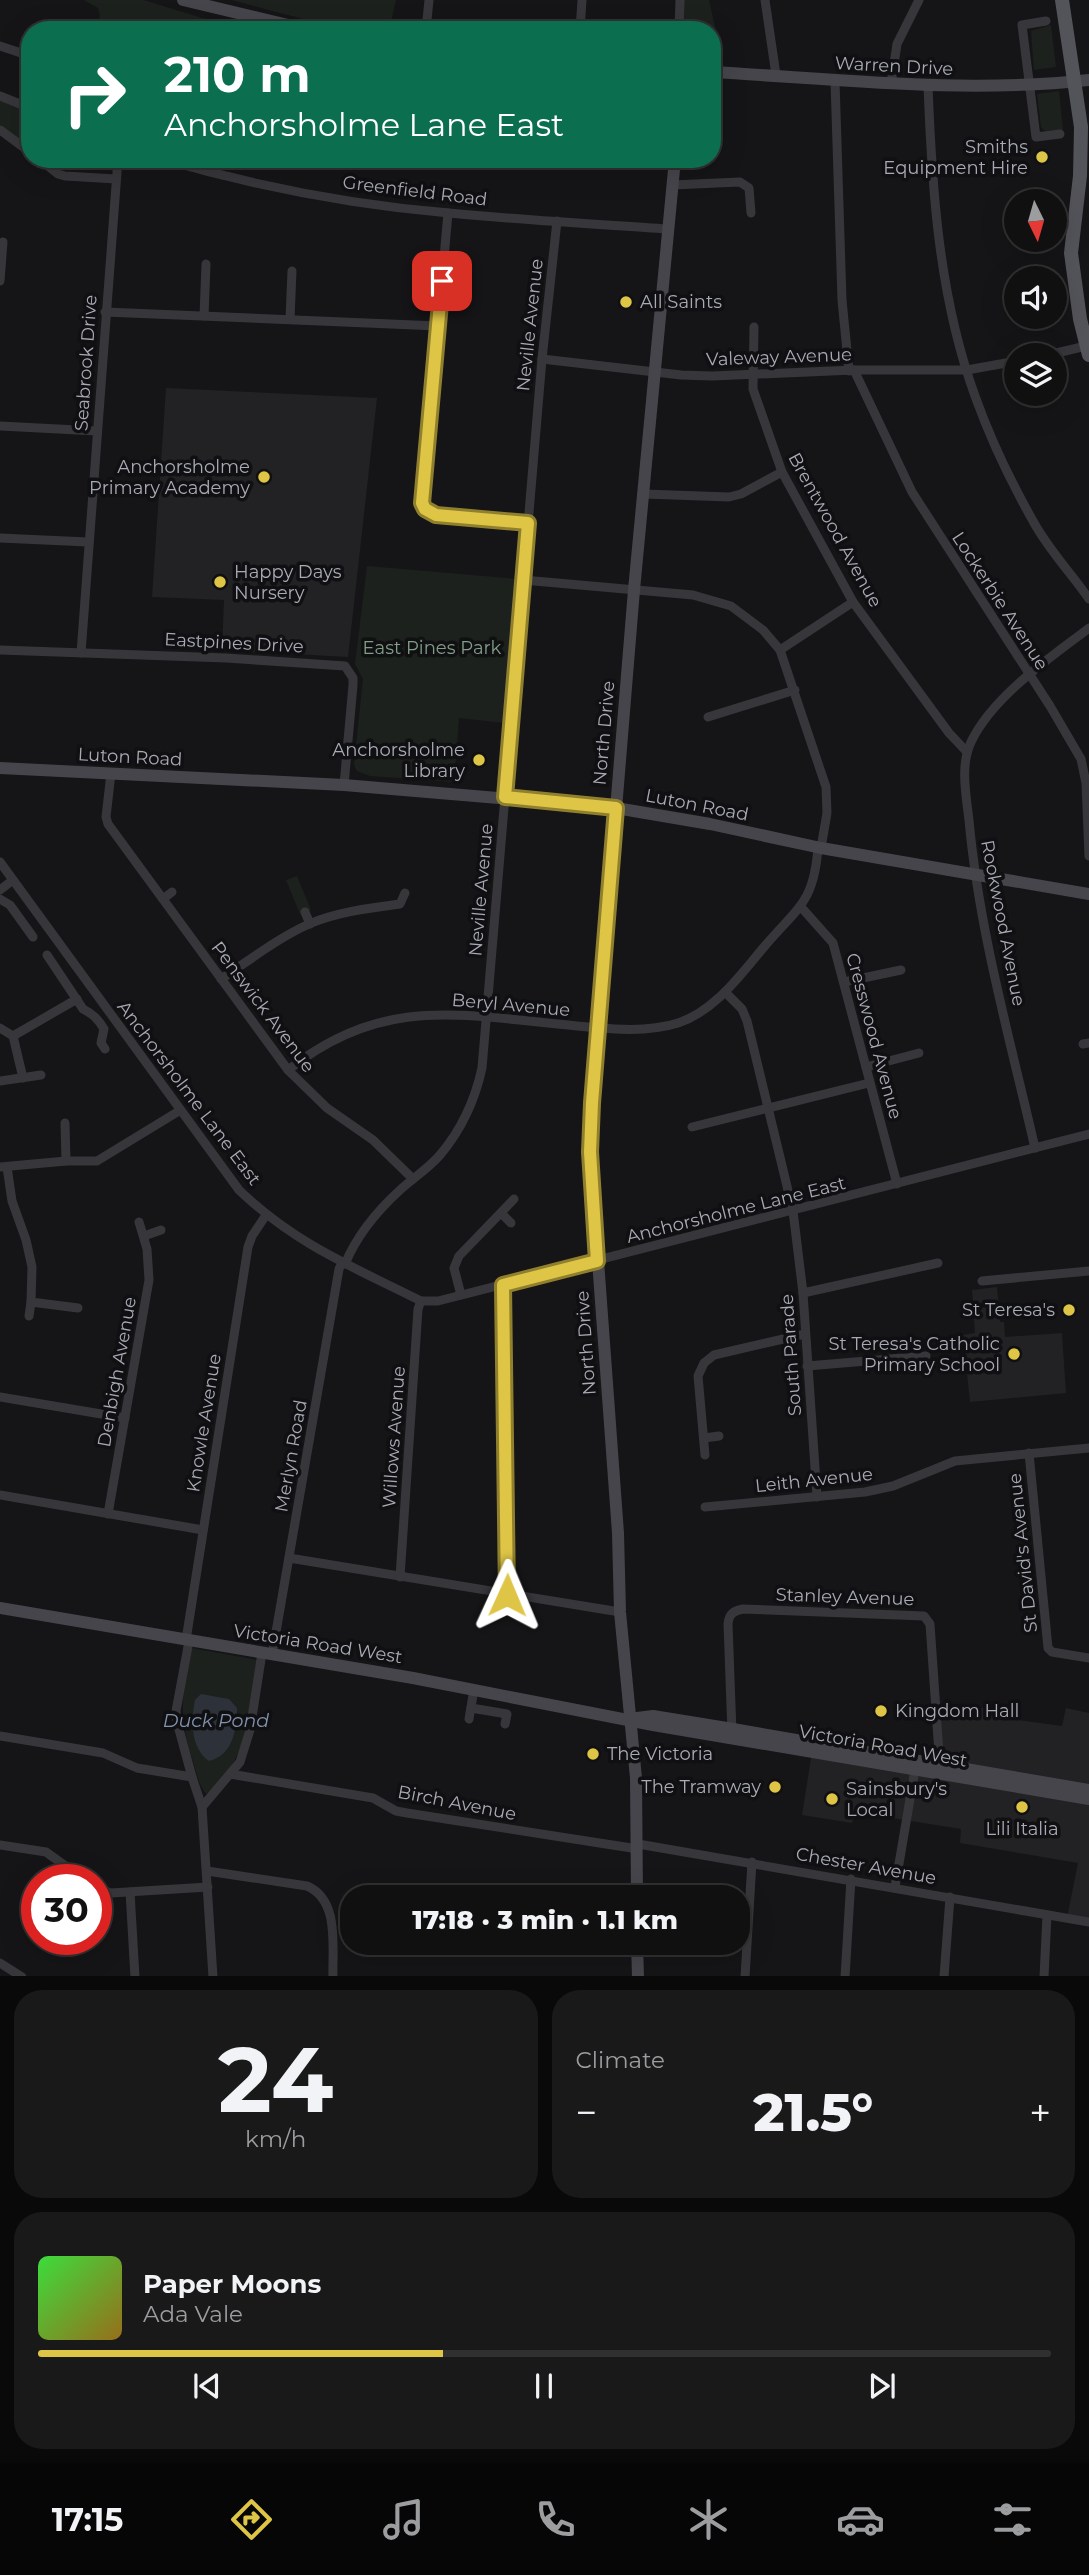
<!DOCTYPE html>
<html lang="en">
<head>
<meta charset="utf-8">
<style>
  body { margin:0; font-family:Montserrat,sans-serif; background:#19191a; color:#f1f3f6; height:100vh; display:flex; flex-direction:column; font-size:26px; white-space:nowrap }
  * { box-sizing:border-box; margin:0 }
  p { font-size:23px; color:#9c9d9f }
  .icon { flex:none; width:38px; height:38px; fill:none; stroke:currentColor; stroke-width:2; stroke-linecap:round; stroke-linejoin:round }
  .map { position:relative; height:1976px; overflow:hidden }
  .side { display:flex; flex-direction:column; gap:14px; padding:14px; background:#090909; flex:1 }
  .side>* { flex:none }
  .hud { position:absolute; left:21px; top:21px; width:700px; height:147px; border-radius:28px; box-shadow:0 7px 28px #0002,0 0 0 2px #303031; background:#0b6e4f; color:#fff; overflow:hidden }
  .needle { width:46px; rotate:175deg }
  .controls { position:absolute; left:1004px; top:189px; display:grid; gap:14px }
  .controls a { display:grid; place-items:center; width:63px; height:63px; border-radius:50%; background:#101011; box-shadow:0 7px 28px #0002,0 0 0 2px #303031; font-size:35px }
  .speed { position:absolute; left:21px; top:1864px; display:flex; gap:14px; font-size:35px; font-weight:700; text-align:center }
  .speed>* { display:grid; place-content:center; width:91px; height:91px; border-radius:50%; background:#101011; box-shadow:0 7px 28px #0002,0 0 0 2px #303031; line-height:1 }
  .speed .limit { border:10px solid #d22; background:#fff; color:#111 }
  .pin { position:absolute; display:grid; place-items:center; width:60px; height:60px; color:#fff; margin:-30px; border-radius:14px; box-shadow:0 4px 10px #0006 }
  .me { position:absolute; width:77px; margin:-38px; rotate:1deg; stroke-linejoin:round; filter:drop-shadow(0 0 5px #0008) }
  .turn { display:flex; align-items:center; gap:24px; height:147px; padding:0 28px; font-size:32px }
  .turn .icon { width:91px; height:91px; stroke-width:2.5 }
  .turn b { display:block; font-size:49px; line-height:60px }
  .big { font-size:52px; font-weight:800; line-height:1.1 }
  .side .card { flex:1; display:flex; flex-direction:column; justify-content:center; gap:10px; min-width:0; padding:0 24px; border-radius:28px; background:#19191a }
  .side .dial { align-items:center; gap:0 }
  .dial b { font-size:91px; line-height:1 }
  .song { display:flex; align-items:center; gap:21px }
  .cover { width:84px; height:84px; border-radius:10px; background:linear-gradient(135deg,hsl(120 70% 55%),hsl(40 70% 35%)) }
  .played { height:7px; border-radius:4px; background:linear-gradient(90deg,#dec546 40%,#303031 40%) }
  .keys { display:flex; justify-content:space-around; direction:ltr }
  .heat { display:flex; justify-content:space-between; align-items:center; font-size:38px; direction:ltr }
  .side .tiles { flex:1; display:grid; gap:14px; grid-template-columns:1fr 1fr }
  .card:last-child { grid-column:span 2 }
  .trip { position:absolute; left:340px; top:1885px; width:410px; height:70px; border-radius:28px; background:#101011; box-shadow:0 7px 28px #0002,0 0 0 2px #303031; font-weight:800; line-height:70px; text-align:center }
  .tabs { display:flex; height:112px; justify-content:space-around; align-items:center; background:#060607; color:#9c9d9f }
  .tabs .icon { width:49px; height:49px }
  .tabs .current { color:#dec546 }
  .tabs b { font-size:32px; color:#f1f3f6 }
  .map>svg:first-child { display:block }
</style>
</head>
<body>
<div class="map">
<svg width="1089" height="1977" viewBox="0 0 1089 1977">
  <rect width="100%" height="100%" fill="#151517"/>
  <g fill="#222123">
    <path d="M166 388 377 398 348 657 222 650 224 600 152 597Z"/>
    <path d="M997 1287 1000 1322H1004L1005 1337 1062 1333 1066 1393 970 1402 963 1335 975 1333 972 1290Z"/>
    <path d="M994 1706 997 1717 1062 1726 1066 1708 1089 1713V1790L941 1764 938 1714Z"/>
    <path d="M812 1752 1089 1799V1922L1067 1918 1078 1863 960 1843 961 1829 855 1812 852 1823 802 1815Z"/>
  </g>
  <g fill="#1c211d">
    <path d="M84 0H144L202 18 252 30H135V26L120 21 118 30H95L100 16 98 8Z"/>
    <path d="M232 0H396L389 30C335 30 283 14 232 0Z"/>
    <path d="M681 0H709L723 63 712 62V30H679Z"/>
    <path d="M1051 25 1056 67 1034 70 1031 31Z"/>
    <path d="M1059 91 1063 130 1045 131 1041 127 1037 94Z"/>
    <path d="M0 97 30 108V137L27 146 0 125Z"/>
    <path d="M367 566 518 579 505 723 459 718 454 782 370 776 357 771 354 765 363 679 355 664Z"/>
    <path d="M297 876 311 910 300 914 286 880Z"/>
    <path d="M192 1648 257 1660C250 1708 249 1762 206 1794 198 1784 196 1770 192 1758 177 1712 183 1694 192 1648Z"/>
  </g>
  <path fill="#2d3139" d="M201 1694 229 1699 237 1708C237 1729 233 1755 209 1761 190 1748 191 1720 195 1700Z"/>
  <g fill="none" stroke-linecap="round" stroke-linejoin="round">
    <g stroke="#37373b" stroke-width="9">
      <path d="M765 0 776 75"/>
      <path d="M1046 21 1022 25 1036 137 1060 134"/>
      <path d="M426 30 429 0"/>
      <path d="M580 30 582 0"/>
      <path d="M679 30 680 0"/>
      <path d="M0 46 30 56"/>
      <path d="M835 81 842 300 849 371"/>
      <path d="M891 84 897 44 919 0"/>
      <path d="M928 86C932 190 939 297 975 396 990 438 1011 482 1033 521 1048 549 1071 573 1089 599"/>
      <path d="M0 96 30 108"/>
      <path d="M0 130 30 152"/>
      <path d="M26 150 30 137"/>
      <path d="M39 159 58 174 65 176 116 179"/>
      <path d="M162 159C255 186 353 205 449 213 522 220 594 224 667 229"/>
      <path d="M672 185 740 182 749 188 751 213"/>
      <path d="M448 213 422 503 424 509 436 515 528 523"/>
      <path d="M0 281 3 242"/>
      <path d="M105 312 438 326"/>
      <path d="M204 316 206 264"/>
      <path d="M290 319 292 271"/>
      <path d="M754 327 753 389 782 472 853 602 949 733 967 752"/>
      <path d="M1048 355 1086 346"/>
      <path d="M542 359 681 375 712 376 854 370H967L1017 361"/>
      <path d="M854 370 912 492 1050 706 1081 759 1086 783 1089 856"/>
      <path d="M0 426 97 431"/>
      <path d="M644 494 729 497 741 494 782 472"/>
      <path d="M0 538 88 542"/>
      <path d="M523 580 693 595 731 606 763 630 780 650 826 787 827 813 821 848"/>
      <path d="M0 650 226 658 345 666 353 678V685L344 785"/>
      <path d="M780 650 853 602"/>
      <path d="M81 653 118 159"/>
      <path d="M708 717 795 690"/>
      <path d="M111 773 106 817 108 824 288 1070 327 1108 373 1140 413 1179"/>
      <path d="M0 862 239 1190C295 1244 353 1267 421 1301H438L1089 1134"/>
      <path d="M0 890 13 880"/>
      <path d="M0 899 10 905 33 937"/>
      <path d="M163 899 172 892"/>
      <path d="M801 907 833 943 897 1184"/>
      <path d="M305 912 310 924"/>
      <path d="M47 955 83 1009C93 1014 98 1019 104 1029L101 1043 105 1049"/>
      <path d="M221 979C250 960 278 938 309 924 337 912 370 908 400 904L405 893"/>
      <path d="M844 982 901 970"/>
      <path d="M725 992 742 1009 747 1021 793 1211 803 1293 817 1497"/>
      <path d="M0 1028 13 1036 23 1078"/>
      <path d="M13 1036 77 999"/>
      <path d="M1083 1044 1089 1043"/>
      <path d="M866 1067 919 1053"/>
      <path d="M288 1070C385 993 464 1016 577 1026 609 1029 647 1033 678 1023 715 1011 740 975 764 947 798 907 814 903 818 847"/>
      <path d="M0 1081 41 1075"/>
      <path d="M65 1123 66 1161"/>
      <path d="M692 1127 869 1083"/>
      <path d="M1035 1148C1010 1039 979 931 969 820 966 795 960 765 971 742 993 696 1050 658 1089 628"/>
      <path d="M0 1167 66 1161H97L179 1111"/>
      <path d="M7 1167 12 1201 26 1240 32 1267 31 1302 78 1308"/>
      <path d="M501 1213 511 1223"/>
      <path d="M144 1236 161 1230"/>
      <path d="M345 1264C357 1235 377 1211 400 1190 413 1178 429 1168 440 1155 462 1129 475 1100 482 1068L542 359 557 221"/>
      <path d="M982 1281 1089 1271"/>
      <path d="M503 1285 507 1595"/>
      <path d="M803 1293 938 1263"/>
      <path d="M461 1295 454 1268 459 1256 514 1199"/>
      <path d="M29 1316 31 1302"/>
      <path d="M807 1366 926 1356"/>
      <path d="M0 1397 125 1418"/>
      <path d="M704 1438 719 1436"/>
      <path d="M1029 1453 1048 1648 1052 1652 1089 1658"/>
      <path d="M705 1455 698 1376 704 1363 714 1355 805 1334"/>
      <path d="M0 1495 203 1530"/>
      <path d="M705 1507 865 1492 893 1486 955 1461 1089 1448"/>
      <path d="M108 1514 149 1280 147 1249 139 1222"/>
      <path d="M289 1558 620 1612"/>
      <path d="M400 1577 418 1309 421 1301"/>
      <path d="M186 1640 248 1247 252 1236 266 1215"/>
      <path d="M189 1641 176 1711 177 1722 192 1777 202 1807 213 1977"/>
      <path d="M272 1655 339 1269 342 1263"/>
      <path d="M471 1708 507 1714 505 1724"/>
      <path d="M469 1719 474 1689"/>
      <path d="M732 1733 728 1624C729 1614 733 1611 743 1609L924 1616 930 1624 940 1768"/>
      <path d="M0 1736 103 1753 137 1768 192 1777"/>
      <path d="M230 1774 373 1798 396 1811 407 1813 638 1849"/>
      <path d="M202 1807 240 1762 250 1730 262 1653"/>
      <path d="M638 1844 1089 1922"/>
      <path d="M0 1845 46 1852 85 1880"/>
      <path d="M207 1871 307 1886C340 1900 332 1947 333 1977"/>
      <path d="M895 1887 916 1764"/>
      <path d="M96 1888 111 1893 208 1887"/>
      <path d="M130 1892 135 1977"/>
      <path d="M397 1946 637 1945"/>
      <path d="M0 1963 22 1977"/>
      <path d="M745 1977 752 1862"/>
      <path d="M845 1977 851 1879"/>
      <path d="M944 1977 950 1897"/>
      <path d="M1044 1977 1047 1915"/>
    </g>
    <g stroke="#45454b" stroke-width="12">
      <path d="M183 0 309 30"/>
      <path d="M712 72C838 79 963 94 1089 80"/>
      <path d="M0 768 344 785 616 808 710 824 821 848 1089 894"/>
      <path d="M0 1608 413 1678 653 1725 1089 1799"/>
      <path d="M637 1718 653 1716 733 1729 1089 1790"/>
      <path d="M637 1897 636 1778 620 1612 618 1533 590 1152 598 1028 634 590 675 159"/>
      <path d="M637 1942 638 1977"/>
    </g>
    <path stroke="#53535a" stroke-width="14" d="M1062 0 1081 127 1080 176 1071 253 1080 319 1089 355"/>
  </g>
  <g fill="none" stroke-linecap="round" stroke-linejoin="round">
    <g stroke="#90802e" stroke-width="18">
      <path id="route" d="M442 281 422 503 425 509 436 515 528 523 505 797 616 808 592 1103 590 1152 597 1261 503 1285 507 1595"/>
    </g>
    <use href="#route" stroke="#dec546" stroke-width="12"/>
  </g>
  <g fill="#dec546" stroke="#101012" stroke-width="2.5">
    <circle cx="1042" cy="157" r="7"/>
    <circle cx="626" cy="302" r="7"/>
    <circle cx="264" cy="477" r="7"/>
    <circle cx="220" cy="582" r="7"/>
    <circle cx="479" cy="760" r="7"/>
    <circle cx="1069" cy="1310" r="7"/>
    <circle cx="1014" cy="1354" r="7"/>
    <circle cx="881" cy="1711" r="7"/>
    <circle cx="593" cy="1754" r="7"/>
    <circle cx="775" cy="1787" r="7"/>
    <circle cx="832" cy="1799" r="7"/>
    <circle cx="1022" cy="1807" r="7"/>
  </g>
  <g text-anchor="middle" stroke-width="7" stroke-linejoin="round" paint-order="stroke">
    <g font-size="18" fill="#a8aab5" stroke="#101012">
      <text transform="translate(894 66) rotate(3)" y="6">Warren Drive</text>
      <text transform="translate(415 191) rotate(7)" y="6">Greenfield Road</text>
      <text transform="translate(530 325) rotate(-84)" y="6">Neville Avenue</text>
      <text transform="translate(779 357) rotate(-2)" y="6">Valeway Avenue</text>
      <text transform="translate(86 363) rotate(-86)" y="6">Seabrook Drive</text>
      <text transform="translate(835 530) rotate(61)" y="6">Brentwood Avenue</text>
      <text transform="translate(1000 601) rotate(57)" y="6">Lockerbie Avenue</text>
      <text transform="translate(234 643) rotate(3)" y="6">Eastpines Drive</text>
      <text transform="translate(604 733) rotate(-85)" y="6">North Drive</text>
      <text transform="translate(130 757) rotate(3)" y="6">Luton Road</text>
      <text transform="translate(697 805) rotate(11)" y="6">Luton Road</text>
      <text transform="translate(481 890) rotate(-85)" y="6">Neville Avenue</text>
      <text transform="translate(1003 923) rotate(79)" y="6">Rookwood Avenue</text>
      <text transform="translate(511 1005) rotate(5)" y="6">Beryl Avenue</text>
      <text transform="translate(263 1007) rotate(53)" y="6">Penswick Avenue</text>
      <text transform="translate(874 1036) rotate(75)" y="6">Cresswood Avenue</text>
      <text transform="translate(189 1093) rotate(53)" y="6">Anchorsholme Lane East</text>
      <text transform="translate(736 1210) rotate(-14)" y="6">Anchorsholme Lane East</text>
      <text transform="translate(586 1343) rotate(-94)" y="6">North Drive</text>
      <text transform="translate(791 1355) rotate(-94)" y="6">South Parade</text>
      <text transform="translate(117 1372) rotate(-80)" y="6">Denbigh Avenue</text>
      <text transform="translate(204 1423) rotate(-81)" y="6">Knowle Avenue</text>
      <text transform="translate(394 1437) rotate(-86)" y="6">Willows Avenue</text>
      <text transform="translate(291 1456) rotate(-80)" y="6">Merlyn Road</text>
      <text transform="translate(814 1480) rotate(-6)" y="6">Leith Avenue</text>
      <text transform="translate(1023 1553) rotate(-96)" y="6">St David's Avenue</text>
      <text transform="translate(845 1597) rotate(2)" y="6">Stanley Avenue</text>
      <text transform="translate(318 1644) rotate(9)" y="6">Victoria Road West</text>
      <text transform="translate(883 1746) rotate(10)" y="6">Victoria Road West</text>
      <text transform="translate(457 1803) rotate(11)" y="6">Birch Avenue</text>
      <text transform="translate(866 1866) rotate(10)" y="6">Chester Avenue</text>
    </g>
    <g font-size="18" fill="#a8aab5" stroke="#101012" text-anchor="end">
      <text x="1028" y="153">Smiths<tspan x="1028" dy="21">Equipment Hire</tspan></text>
      <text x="640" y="308" text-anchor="start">All Saints</text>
      <text x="250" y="473">Anchorsholme<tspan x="250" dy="21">Primary Academy</tspan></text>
      <text x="234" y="578" text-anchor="start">Happy Days<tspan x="234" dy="21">Nursery</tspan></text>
      <text x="465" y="756">Anchorsholme<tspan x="465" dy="21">Library</tspan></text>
      <text x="1055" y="1316">St Teresa's</text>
      <text x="1000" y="1350">St Teresa's Catholic<tspan x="1000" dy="21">Primary School</tspan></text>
      <text x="895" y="1717" text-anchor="start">Kingdom Hall</text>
      <text x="607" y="1760" text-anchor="start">The Victoria</text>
      <text x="761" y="1793">The Tramway</text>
      <text x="846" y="1795" text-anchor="start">Sainsbury's<tspan x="846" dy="21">Local</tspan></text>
      <text x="1022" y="1835" text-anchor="middle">Lili Italia</text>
    </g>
    <g font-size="18" fill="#819e88" stroke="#101012">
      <text x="432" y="654">East Pines Park</text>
    </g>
    <g font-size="19" font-style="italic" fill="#8392ad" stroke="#101012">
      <text x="216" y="1727">Duck Pond</text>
    </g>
  </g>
</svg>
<div class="controls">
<a><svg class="needle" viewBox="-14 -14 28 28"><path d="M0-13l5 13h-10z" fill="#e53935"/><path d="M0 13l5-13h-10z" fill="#9c9d9f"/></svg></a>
<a><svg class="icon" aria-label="sound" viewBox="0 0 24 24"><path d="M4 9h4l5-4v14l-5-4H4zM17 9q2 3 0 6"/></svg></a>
<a><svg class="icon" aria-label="layers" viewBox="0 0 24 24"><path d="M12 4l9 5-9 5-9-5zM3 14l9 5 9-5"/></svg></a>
</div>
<div class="speed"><div class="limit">30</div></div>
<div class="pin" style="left:442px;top:281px;background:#d93025"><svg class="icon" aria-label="arrive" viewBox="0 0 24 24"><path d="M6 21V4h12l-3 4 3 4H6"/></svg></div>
<svg class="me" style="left:507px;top:1595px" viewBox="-20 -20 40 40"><path d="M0-17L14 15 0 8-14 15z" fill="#dec546" stroke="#fff" stroke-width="4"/></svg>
<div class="trip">17:18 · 3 min · 1.1 km</div>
<div class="hud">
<div class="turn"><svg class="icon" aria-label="right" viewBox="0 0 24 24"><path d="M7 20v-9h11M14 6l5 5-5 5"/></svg><div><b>210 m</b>Anchorsholme Lane East</div></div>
</div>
</div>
<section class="side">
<div class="tiles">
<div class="card dial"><b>24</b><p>km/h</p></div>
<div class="card"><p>Climate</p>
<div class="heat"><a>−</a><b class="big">21.5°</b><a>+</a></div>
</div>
<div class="card">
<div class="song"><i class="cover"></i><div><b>Paper Moons</b><p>Ada Vale</p></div></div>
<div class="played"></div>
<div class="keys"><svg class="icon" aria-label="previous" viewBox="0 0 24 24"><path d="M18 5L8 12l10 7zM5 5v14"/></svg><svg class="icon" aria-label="pause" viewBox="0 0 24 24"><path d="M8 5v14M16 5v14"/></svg><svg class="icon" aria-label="next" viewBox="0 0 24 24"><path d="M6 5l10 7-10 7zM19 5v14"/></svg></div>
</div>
</div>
</section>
<nav class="tabs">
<b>17:15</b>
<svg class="icon current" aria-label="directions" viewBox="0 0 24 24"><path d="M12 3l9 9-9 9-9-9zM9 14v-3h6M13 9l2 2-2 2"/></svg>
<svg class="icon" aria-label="music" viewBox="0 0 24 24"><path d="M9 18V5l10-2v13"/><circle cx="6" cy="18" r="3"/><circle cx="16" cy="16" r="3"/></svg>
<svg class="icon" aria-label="phone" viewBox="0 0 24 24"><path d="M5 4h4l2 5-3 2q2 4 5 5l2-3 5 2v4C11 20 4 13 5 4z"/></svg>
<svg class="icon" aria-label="climate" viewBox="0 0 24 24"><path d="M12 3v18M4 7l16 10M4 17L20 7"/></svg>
<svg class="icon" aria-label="car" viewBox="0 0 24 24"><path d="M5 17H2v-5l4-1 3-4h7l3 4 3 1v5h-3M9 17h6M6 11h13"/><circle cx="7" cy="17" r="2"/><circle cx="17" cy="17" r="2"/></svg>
<svg class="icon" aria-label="filters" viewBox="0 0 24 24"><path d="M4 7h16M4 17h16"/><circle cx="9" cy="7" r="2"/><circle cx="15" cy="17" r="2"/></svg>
</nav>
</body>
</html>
